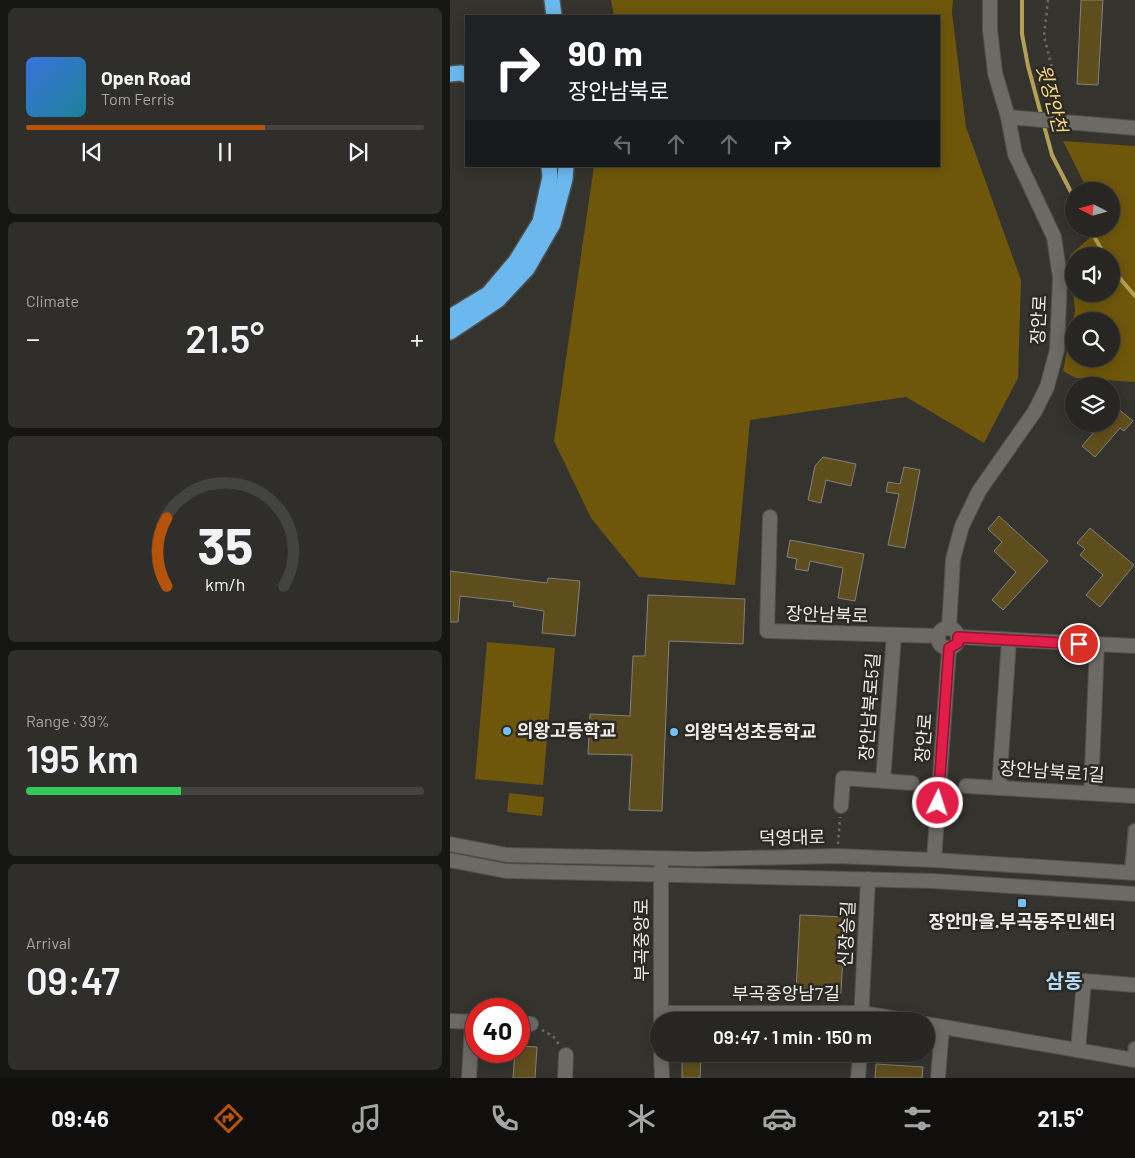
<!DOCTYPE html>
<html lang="en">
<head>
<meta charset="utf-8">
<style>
  body { margin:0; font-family:Barlow,"Noto Sans KR",sans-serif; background:#2f2e2a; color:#f1f3f6; height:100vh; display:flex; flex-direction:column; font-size:19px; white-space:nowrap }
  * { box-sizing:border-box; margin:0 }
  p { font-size:16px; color:#a4a5a5 }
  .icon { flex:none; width:28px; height:28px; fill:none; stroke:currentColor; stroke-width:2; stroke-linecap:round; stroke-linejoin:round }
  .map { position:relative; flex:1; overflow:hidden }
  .drawer { display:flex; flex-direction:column; gap:8px; padding:8px; background:#151513; width:450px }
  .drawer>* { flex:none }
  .hud { position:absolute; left:15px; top:15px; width:475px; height:152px; border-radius:0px; box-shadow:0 2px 12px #0003,0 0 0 1px #434340; background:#202124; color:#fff; overflow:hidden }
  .needle { width:32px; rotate:276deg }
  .fabs { position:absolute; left:615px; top:182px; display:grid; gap:10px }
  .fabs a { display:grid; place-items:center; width:55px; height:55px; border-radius:50%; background:#272622; box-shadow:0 2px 12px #0003,0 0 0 1px #434340; font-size:25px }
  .speed { position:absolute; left:15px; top:998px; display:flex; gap:10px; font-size:25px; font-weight:700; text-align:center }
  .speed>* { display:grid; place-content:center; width:65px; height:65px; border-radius:50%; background:#272622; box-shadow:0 2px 12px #0003,0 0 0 1px #434340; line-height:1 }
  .speed .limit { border:8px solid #d22; background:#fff; color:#111 }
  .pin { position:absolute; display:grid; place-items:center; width:42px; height:42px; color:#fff; margin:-21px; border:2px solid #fff; border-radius:50%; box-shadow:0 1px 5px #0007 }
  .me { position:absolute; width:55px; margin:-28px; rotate:4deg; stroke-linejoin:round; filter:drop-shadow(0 0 4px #0008) }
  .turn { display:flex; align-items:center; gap:18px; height:105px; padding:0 20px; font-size:22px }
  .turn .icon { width:65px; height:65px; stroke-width:2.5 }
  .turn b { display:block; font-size:35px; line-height:42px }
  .lanes { display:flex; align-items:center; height:48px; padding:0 20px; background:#0003; justify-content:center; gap:25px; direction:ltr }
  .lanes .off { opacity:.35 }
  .big { font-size:38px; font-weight:600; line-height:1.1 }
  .drawer .widget { flex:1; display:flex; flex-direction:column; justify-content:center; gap:8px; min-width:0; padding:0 18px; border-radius:8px; background:#2f2e2a }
  .drawer .dial { align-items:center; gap:0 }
  .dial svg { height:130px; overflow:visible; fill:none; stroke:#434340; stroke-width:7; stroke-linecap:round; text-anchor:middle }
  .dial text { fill:#f1f3f6; stroke:none }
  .song { display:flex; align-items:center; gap:15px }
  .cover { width:60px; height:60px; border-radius:8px; background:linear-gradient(135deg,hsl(220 70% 55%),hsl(190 70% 35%)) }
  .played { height:5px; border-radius:2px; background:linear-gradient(90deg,#b45309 60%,#434340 60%) }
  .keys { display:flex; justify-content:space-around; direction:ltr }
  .heat { display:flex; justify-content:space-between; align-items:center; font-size:28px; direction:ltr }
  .charge { height:8px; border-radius:4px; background:linear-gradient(90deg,#34c759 39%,#434340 0) }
  .trip { position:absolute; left:200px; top:1012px; width:285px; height:50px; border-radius:25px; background:#272622; box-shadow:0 2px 12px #0003,0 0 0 1px #434340; font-weight:600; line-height:50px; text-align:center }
  .dock { display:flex; height:80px; justify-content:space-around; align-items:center; background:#100f0e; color:#a4a5a5 }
  .dock .icon { width:35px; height:35px }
  .dock .active { color:#b45309 }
  .dock b { font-size:22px; color:#f1f3f6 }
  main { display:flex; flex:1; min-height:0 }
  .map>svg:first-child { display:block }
</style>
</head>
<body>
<main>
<section class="drawer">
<div class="widget">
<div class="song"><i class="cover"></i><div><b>Open Road</b><p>Tom Ferris</p></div></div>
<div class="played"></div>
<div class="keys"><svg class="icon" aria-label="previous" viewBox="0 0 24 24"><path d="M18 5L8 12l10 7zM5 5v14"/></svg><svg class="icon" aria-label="pause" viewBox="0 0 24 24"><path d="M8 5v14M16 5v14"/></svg><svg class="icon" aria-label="next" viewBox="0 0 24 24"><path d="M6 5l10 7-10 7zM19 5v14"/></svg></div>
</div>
<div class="widget"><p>Climate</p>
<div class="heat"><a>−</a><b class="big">21.5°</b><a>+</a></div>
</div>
<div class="widget dial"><svg viewBox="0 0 100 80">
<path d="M14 69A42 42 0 1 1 86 69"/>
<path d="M14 69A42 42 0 0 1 14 27" stroke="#b45309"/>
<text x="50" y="56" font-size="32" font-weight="700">35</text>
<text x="50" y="72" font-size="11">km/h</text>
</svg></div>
<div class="widget"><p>Range · 39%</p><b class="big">195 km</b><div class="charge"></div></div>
<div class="widget"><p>Arrival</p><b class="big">09:47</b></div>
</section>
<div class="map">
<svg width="685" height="1078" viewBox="0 0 685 1078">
  <rect width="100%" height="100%" fill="#34332e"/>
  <g fill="#6e570b" fill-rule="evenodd">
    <path d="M161 0H503L502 13 516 127 571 280 568 378 534 443 456 397 300 420 285 585 189 577 141 518 104 441 144 166H489V16H164Z"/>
    <path d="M613 141 685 146V382L626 378 613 371 625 311 620 255 650 229H661V191H638ZM624 256H661V294H624ZM624 321H661V359H624Z"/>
    <path d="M37 642 105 648 93 785 25 779Z"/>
    <path d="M59 793 94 797 92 816 57 812Z"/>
  </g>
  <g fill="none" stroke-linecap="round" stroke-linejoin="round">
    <g stroke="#b59f56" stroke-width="4">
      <path d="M572 0V34L578 66 602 155 624 198"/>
      <path d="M640 229 655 256"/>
      <path d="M661 268 685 296"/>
    </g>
  </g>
  <g fill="#5f4e1d" stroke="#82807b">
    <path d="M631 0H653L648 85 627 84Z"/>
    <path d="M661 403 683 421 674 431 670 428 645 457 632 446 651 424H661Z"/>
    <path d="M373 457 406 464 401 486 376 480 371 503 358 500 365 466Z"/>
    <path d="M454 467 470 470 455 548 438 545 449 494 436 492 438 482 450 484Z"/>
    <path d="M549 516 598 561 553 610 542 600 566 572 544 551 552 542 538 529Z"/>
    <path d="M640 528 684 565 650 607 636 595 653 575 630 555 635 549 627 543Z"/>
    <path d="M340 540 414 554 405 601 388 598 393 568 360 561 358 571 345 569 347 559 337 557Z"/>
    <path d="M0 571 97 583 98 578 130 581 125 636 92 633 94 611 63 606 64 602 10 596 8 622H0Z"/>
    <path d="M198 595 295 599 293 644 219 641 212 811 179 810 182 755 138 754 140 714 180 716 183 656H195Z"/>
    <path d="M350 915 395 917 391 993 346 991Z"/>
    <path d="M69 1046 87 1047 85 1078H63L65 1051H69Z"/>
    <path d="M232 1056H251L250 1078H232Z"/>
    <path d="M426 1064 473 1067 472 1078H425Z"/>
  </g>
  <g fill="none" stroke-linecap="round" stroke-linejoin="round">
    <g stroke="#52504d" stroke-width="15">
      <g id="pedestrian">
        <path d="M681 873 685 830"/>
        <path d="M684 1059 685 1048"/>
      </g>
    </g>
    <g stroke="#52504d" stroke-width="16">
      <g id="minor">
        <path d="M320 517 317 631 488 636"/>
        <path d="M509 637 685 646"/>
        <path d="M433 780 444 636"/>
        <path d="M516 786 685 796"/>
        <path d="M549 788 559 640"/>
        <path d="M641 793 647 644"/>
        <path d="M391 806 393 778 462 783"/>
        <path d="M211 1013H412L460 1021"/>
        <path d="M0 1021 26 1022"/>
        <path d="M411 1021 418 879"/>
        <path d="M69 1023 81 1024"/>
        <path d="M476 1024 685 1060"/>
        <path d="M628 1050 634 981 685 985"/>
        <path d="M19 1078 22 1022"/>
        <path d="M115 1078 116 1055"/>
        <path d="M408 1078 410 1054"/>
        <path d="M488 1078 492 1027"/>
      </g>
    </g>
    <g stroke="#52504d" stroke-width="16">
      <g id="tertiary">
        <path d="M558 117 685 128"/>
        <circle cx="498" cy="638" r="10"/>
        <path d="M499 628 503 559 512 526 529 491 585 411 597 387 607 350 610 277 604 237 565 154 558 117 545 73 540 30V0"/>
        <path d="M0 844 57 855 249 859 387 856 484 860 685 873"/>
        <path d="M0 860 56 871 484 881 685 894"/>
        <path d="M484 860 499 649"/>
        <path d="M211 867V1021"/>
        <path d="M211 1054 212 1078"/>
      </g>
    </g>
    <g stroke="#52504d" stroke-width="18">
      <g id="motorway">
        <path d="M102 0 104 16"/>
        <path d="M0 74 11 73 16 75"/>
        <path d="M0 317 38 294 66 261 90 222 100 177 99 166"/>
        <path d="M0 332 48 300 77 269 103 224 115 179 116 166"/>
      </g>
    </g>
    <g stroke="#6c6b67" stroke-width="2.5" stroke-dasharray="2.5 4" stroke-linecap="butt">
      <path d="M598 0 594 36 612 108"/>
      <path d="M388 844 390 817"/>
      <path d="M92 1030 103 1036 110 1046"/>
    </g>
    <use href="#pedestrian" stroke="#6c6a65" stroke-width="12"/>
    <use href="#minor" stroke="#6c6a65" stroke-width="14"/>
    <use href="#tertiary" stroke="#6c6a65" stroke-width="14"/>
    <use href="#motorway" stroke="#6bb8ee" stroke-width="15"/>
  </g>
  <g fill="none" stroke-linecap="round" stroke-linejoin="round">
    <g stroke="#92132f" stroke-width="12">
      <path id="route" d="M488 803 499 648 508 643V637L629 644"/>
    </g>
    <use href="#route" stroke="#e11d48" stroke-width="9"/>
  </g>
  <g fill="#75c0f6" stroke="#2a2924" stroke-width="2">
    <circle cx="57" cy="731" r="5"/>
    <circle cx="224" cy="732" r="5"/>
    <rect x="567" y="898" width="10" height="10" rx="2.5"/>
  </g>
  <g text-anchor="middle" stroke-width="5" stroke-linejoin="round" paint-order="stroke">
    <g font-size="18" fill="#ecebe8" stroke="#2a2924">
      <text transform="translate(589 320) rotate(-87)" y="6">장안로</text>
      <text transform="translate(377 615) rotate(2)" y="6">장안남북로</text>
      <text transform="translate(420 707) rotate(-86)" y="6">장안남북로5길</text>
      <text transform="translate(474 738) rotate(-86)" y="6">장안로</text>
      <text transform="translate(602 772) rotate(4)" y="6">장안남북로1길</text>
      <text transform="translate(342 838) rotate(-1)" y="6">덕영대로</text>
      <text transform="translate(397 934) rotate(-87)" y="6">신장승길</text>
      <text transform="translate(192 940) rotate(-90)" y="6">부곡중앙로</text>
      <text x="336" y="1000">부곡중앙남7길</text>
    </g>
    <g font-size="18" font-weight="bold" fill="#ecebe8" stroke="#2a2924" text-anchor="start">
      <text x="67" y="737">의왕고등학교</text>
      <text x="234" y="738">의왕덕성초등학교</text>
      <text x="572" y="928" text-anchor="middle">장안마을.부곡동주민센터</text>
    </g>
    <g font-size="19" font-style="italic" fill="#fad87c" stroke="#2a2924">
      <text transform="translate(602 98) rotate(75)" y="7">윗장안천</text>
    </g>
    <g font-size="20" font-weight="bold" fill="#b4dcfb" stroke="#2a2924">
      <text x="614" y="988">삼동</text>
    </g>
  </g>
</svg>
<div class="fabs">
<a><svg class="needle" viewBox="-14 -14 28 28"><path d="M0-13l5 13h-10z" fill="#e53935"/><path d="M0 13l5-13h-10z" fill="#a4a5a5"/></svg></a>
<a><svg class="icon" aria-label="sound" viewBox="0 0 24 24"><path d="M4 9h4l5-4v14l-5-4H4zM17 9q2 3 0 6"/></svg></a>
<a><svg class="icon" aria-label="search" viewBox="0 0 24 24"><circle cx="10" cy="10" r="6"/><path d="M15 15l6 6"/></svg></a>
<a><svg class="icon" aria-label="layers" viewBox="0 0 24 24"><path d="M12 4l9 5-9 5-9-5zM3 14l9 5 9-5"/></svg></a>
</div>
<div class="speed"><div class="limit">40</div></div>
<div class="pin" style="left:629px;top:644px;background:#d93025"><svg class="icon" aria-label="arrive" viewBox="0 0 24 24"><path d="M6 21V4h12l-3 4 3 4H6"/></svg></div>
<svg class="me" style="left:488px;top:803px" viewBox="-20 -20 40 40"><circle r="17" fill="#e11d48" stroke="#fff" stroke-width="3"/><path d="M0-11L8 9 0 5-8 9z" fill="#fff"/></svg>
<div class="trip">09:47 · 1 min · 150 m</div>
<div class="hud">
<div class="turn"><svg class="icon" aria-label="right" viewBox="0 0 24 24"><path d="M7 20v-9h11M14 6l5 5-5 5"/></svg><div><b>90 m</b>장안남북로</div></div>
<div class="lanes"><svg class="icon off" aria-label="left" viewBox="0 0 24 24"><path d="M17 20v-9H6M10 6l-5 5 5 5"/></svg><svg class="icon off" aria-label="ahead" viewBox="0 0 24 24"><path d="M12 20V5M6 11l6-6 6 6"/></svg><svg class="icon off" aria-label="ahead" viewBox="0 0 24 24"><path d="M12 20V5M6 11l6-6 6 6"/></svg><svg class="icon" aria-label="right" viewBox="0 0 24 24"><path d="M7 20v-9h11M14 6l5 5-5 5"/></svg></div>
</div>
</div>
</main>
<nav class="dock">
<b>09:46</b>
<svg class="icon active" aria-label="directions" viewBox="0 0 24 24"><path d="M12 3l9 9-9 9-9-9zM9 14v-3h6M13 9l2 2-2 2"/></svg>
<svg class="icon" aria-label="music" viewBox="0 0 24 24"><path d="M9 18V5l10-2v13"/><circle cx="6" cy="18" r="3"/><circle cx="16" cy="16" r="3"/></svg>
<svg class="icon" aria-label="phone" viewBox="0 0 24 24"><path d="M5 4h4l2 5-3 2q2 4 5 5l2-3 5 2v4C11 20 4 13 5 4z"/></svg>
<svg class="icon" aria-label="climate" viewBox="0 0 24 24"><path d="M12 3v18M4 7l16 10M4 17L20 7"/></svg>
<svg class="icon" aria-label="car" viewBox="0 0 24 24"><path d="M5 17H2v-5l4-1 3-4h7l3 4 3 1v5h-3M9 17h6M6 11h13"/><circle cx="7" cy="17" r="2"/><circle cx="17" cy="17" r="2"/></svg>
<svg class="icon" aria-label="filters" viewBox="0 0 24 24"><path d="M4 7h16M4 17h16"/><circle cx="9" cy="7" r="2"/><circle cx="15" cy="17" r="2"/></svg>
<b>21.5°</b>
</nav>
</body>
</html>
